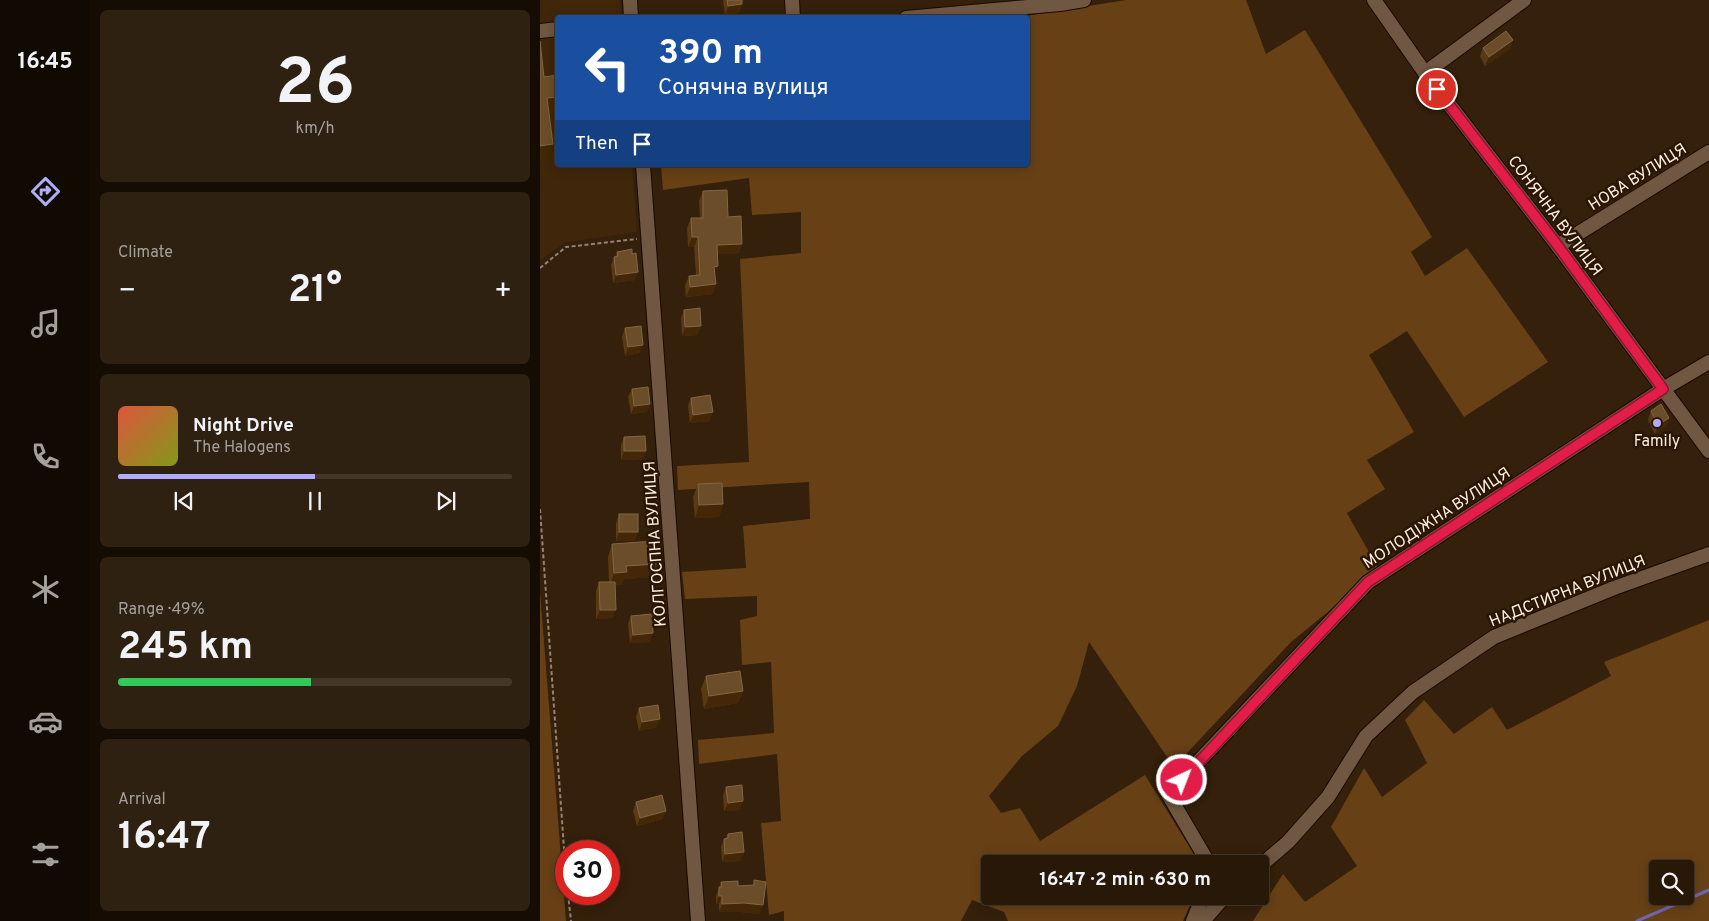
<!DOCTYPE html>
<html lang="en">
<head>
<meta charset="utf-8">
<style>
  body { margin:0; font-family:Overpass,sans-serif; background:#2f2112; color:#f1f3f6; height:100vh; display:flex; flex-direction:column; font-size:19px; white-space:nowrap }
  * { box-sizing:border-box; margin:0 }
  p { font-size:16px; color:#a4a09c }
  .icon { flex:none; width:28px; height:28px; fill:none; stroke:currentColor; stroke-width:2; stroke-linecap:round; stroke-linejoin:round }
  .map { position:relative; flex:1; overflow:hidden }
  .sheet { display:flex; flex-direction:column; gap:10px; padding:10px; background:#150d04; width:450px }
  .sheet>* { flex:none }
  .top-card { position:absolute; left:15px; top:15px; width:475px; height:152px; border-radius:5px; box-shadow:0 2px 12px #0003,0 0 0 1px #433729; background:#1a4fa0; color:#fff; overflow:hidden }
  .tools { position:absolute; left:1109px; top:860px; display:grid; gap:10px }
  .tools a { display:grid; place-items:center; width:45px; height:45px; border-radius:5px; background:#271808; box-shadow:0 2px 12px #0003,0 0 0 1px #433729; font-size:25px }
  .speed { position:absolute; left:15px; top:840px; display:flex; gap:10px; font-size:25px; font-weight:700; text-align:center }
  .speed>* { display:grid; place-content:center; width:65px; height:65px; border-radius:50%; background:#271808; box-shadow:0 2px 12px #0003,0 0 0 1px #433729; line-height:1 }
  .speed .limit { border:8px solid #d22; background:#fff; color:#111 }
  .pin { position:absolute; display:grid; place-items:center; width:42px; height:42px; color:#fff; margin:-21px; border:2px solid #fff; border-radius:50%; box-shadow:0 1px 5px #0007 }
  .me { position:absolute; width:55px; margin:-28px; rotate:43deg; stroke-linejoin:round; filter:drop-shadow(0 0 4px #0008) }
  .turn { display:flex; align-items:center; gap:18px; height:105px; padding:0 20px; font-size:22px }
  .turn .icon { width:65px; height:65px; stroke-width:2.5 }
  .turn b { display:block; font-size:35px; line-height:42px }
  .then { display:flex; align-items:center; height:48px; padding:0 20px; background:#0003; gap:10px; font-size:19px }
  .big { font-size:38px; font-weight:700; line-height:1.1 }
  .sheet .tile { flex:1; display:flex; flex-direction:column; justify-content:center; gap:8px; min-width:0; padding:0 18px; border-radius:8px; background:#2f2112 }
  .sheet .dial { align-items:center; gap:0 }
  .dial b { font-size:65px; line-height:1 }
  .song { display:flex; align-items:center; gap:15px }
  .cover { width:60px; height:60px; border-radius:8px; background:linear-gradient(135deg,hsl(10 70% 55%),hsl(70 70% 35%)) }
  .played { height:5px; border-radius:2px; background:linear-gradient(90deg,#b1adfa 50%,#433729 50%) }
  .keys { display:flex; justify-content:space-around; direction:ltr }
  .heat { display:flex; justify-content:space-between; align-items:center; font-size:28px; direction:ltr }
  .charge { height:8px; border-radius:4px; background:linear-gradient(90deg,#34c759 49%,#433729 0) }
  .trip { position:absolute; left:441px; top:855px; width:288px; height:50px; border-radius:5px; background:#271808; box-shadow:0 2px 12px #0003,0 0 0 1px #433729; font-weight:700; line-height:50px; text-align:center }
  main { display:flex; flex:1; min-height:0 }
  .dock { display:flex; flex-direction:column; width:90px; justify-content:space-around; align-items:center; background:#100a03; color:#a4a09c }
  .dock .icon { width:35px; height:35px }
  .dock .active { color:#b1adfa }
  .dock b { font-size:22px; color:#f1f3f6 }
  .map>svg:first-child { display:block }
</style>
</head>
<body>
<main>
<nav class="dock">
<b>16:45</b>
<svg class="icon active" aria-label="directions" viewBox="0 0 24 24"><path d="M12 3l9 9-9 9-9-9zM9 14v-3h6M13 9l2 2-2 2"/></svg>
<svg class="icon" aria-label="music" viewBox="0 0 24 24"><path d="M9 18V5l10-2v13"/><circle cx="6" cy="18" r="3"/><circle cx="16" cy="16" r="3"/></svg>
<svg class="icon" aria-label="phone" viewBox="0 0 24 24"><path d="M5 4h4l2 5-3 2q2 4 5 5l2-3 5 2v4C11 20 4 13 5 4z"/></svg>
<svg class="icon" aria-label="climate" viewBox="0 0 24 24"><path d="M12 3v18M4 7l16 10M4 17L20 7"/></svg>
<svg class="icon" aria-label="car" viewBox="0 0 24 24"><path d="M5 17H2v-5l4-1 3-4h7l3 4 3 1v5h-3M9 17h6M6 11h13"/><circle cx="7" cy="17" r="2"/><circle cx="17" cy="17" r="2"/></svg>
<svg class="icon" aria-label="filters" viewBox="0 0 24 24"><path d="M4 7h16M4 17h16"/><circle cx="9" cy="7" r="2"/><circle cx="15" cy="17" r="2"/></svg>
</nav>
<section class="sheet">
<div class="tile dial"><b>26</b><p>km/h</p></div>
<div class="tile"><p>Climate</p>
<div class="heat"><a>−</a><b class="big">21°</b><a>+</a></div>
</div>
<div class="tile">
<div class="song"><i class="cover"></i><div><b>Night Drive</b><p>The Halogens</p></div></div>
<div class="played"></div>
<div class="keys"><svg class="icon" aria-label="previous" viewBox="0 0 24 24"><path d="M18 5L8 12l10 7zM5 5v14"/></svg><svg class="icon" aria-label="pause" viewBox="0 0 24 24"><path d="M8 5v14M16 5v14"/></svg><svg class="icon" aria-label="next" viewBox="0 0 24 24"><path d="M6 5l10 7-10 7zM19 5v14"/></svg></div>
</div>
<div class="tile"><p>Range · 49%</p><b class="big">245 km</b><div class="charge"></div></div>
<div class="tile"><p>Arrival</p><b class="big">16:47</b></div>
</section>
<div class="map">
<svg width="1169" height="921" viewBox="0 0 1169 921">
  <rect width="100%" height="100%" fill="#34200b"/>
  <path fill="#40260a" d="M0 0H80L81 17 18 18V165H92L97 232 27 242 0 260Z"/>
  <g fill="#674016" fill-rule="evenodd">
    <path d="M586 0H706L726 54 765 30 892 237 871 252 885 276 927 248 1008 362 924 417 867 331 829 355 874 432 827 460 845 489 807 513 839 570 751 642 634 767 549 642 537 686 518 726 482 756 449 796 461 813 480 808 500 841 605 775 660 864H450V896H654L643 921H468L464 912 432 900 421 921H244V911L229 915 221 823 241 821 237 754 159 764 158 740 234 733 231 662 202 665 200 620 217 616V596L145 599 142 572 206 568 203 526 270 519 269 482 138 490 137 466 209 462 200 259 261 253V212L212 215 209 178 123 190 121 165H488V18L479 17Z"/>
    <path d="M0 592 26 921H0Z"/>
    <path d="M1169 620V921H713L743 874 765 902 817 866 791 827 824 768 842 797 887 763 865 720 884 700 914 734 952 707 967 730 1071 676 1064 662ZM1118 869H1145V896H1118Z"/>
  </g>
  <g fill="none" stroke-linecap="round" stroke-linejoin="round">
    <path stroke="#6d66b3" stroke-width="3" d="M1097 921 1169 890"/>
    <g stroke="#1b0900" stroke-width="16">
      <g id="minor">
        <path d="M90 0 91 18"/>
        <path d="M252 0 253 18"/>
        <path d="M834 0 885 73 1018 246 1169 451"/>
        <path d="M366 18 520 4 544 0"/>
        <path d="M0 31 18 29"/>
        <path d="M885 73 984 0"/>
        <path d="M103 165 158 921"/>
        <path d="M1018 246 1169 152"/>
        <path d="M669 864 628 794 828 582 1123 389 1169 362"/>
        <path d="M720 866 748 842 788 797 826 736 873 692 954 637 1074 588 1169 554"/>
        <path d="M653 921 663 896"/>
        <path d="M663 921 685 896"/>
      </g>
    </g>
    <g stroke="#958372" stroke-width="2" stroke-dasharray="4 2.5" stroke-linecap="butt">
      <path d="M0 268 26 247 97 239"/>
      <path d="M0 509 26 877"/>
      <path d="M28 894 31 921"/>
    </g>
    <use href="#minor" stroke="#6f5741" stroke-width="14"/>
  </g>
  <g fill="#593a13">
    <path d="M183 0H202V4L199 13 185 15Z"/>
    <path d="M973 40 970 49 945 66 940 56 943 48Z"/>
    <path d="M163 191 188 217 202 244 199 253 177 254 173 294 146 297 145 286 149 276 156 275 154 247H148L147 228 151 218H160L159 201Z"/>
    <path d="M77 252 95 280 73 283 71 265 74 257H75Z"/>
    <path d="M144 310 158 335 142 336 141 318Z"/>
    <path d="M85 328 100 353 85 356 82 337Z"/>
    <path d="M92 389 110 404 107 412 91 414 88 397Z"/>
    <path d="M151 398 170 421 150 423 148 406Z"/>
    <path d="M1111 411 1129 418 1126 426 1115 434 1108 420Z"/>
    <path d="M84 437 103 459 81 460V445Z"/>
    <path d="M158 484 183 504 179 517 155 518 153 497Z"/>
    <path d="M79 514 95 541H76V523Z"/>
    <path d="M72 544 113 577 84 579 82 585H76L73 618 56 619V591L59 582H69L68 557Z"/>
    <path d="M91 616 110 642 90 643 88 624Z"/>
    <path d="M166 676 203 691 198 703 164 709 161 689Z"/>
    <path d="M99 708 117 727 99 731 96 717Z"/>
    <path d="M186 787 200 810 184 811 183 795Z"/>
    <path d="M96 802 123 819 97 826 93 811Z"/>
    <path d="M188 834 204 852 200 861 182 862 181 847 184 839 186 838Z"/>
    <path d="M214 880 220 914 200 912H179V904H176V896L181 882 198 886 213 885Z"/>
  </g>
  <g fill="#432706">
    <path d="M202 4 199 13 185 15 188 6Z"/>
    <path d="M973 40 970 49 945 66 949 57Z"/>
    <path d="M18 97V113L1 115 7 98Z"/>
    <path d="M13 144 7 161 0 162V146Z"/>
    <path d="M39 165H54L39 167Z"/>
    <path d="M152 237H158L154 247H148Z"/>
    <path d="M202 244 199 253 173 255 177 245Z"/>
    <path d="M178 266 174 276V267Z"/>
    <path d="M98 272 95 280 73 283 76 275Z"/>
    <path d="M176 284 173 294 146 297 150 287Z"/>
    <path d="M161 326 158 335 142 336 145 327Z"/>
    <path d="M103 345 100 353 85 356 88 347Z"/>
    <path d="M110 404 107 412 91 414 94 406Z"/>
    <path d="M173 412 170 421 150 423 153 415Z"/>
    <path d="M1129 418 1126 426 1115 434 1118 425Z"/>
    <path d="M84 451H106L103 459 81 460Z"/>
    <path d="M183 504 179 517 155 518 159 505Z"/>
    <path d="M79 532H98L95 541H76Z"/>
    <path d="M118 564 113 577 84 579 82 585 70 586 74 573 86 566Z"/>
    <path d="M60 610H76L73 618 56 619Z"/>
    <path d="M113 633 110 642 90 643 93 635Z"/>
    <path d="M203 691 198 703 164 709 169 696Z"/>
    <path d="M120 719 117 727 99 731 102 722Z"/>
    <path d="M203 801 200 810 184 811 188 803Z"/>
    <path d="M126 811 123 819 97 826 100 818Z"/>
    <path d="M204 852 200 861 182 862 185 854Z"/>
    <path d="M179 896H182L179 904H176Z"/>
    <path d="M204 903 223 905 220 914 200 912H179L182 904Z"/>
  </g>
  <g fill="#6b4d29" stroke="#826646">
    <path d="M187 0H202V4L188 6Z"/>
    <path d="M966 31 973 40 949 57 943 48Z"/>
    <path d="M0 41 4 77 18 75V97L7 98 13 144 0 146Z"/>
    <path d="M187 190 188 217 201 216 202 244 177 245 178 266 174 267 176 284 150 287 149 276 160 275 158 237H152L151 218H163V191Z"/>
    <path d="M92 249V254L96 253 98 272 76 275 74 257 78 256 77 252Z"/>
    <path d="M160 308 161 326 145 327 144 310Z"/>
    <path d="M101 326 103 345 88 347 85 328Z"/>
    <path d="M108 387 110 404 94 406 92 389Z"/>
    <path d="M170 395 173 412 153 415 151 398Z"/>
    <path d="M1121 404 1129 418 1118 425 1111 411Z"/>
    <path d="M105 436 106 451H84V437Z"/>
    <path d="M182 483 183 504 159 505 158 484Z"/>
    <rect x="79" y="514" width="19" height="18"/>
    <path d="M116 541 118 564 86 566 87 572 74 573 72 544Z"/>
    <path d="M59 582H75L76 610H60Z"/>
    <path d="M112 614 113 633 93 635 91 616Z"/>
    <path d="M200 671 203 691 169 696 166 676Z"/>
    <path d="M118 705 120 719 102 722 99 708Z"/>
    <path d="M202 785 203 801 188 803 186 787Z"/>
    <path d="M122 795 126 811 100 818 96 802Z"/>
    <path d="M202 832 204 852 185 854 184 839 188 838V834Z"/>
    <path d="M214 880 226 882 223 905 204 903 182 904V896H179V887H182L181 882 198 881V886L214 885Z"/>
  </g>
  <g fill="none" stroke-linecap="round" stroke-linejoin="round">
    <g stroke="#92132f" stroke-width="12">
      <path id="route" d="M642 780 828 582 1123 389 1018 246 897 89"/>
    </g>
    <use href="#route" stroke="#e11d48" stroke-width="9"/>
  </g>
  <circle fill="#b1adfa" stroke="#2a1602" stroke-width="2" cx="1117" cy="423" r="5"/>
  <g text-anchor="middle" stroke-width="5" stroke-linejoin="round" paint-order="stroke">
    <g font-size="16" fill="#fdeee2" stroke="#2a1602">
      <text transform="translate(1097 176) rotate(-32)" y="6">НОВА ВУЛИЦЯ</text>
      <text transform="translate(1016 215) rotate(53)" y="6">СОНЯЧНА ВУЛИЦЯ</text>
      <text transform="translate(896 517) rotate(-33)" y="6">МОЛОДІЖНА ВУЛИЦЯ</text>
      <text transform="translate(114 544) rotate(-94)" y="6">КОЛГОСПНА ВУЛИЦЯ</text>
      <text transform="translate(1027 590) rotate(-22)" y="6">НАДСТИРНА ВУЛИЦЯ</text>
    </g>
    <g font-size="16" fill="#fdeee2" stroke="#2a1602">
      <text x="1117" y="446">Family</text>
    </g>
  </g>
</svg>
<div class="tools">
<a><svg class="icon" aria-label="search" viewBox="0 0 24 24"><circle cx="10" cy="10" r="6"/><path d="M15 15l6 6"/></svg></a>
</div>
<div class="speed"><div class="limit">30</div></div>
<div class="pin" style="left:897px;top:89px;background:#d93025"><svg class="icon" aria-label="arrive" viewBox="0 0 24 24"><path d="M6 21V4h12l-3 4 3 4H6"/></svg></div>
<svg class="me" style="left:642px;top:780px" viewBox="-20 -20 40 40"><circle r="17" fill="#e11d48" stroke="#fff" stroke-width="3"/><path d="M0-11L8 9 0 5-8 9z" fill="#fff"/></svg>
<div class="trip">16:47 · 2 min · 630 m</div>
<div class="top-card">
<div class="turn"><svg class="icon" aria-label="left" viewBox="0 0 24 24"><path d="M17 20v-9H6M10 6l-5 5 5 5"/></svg><div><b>390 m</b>Сонячна вулиця</div></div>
<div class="then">Then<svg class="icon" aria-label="arrive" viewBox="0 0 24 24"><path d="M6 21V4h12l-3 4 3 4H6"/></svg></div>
</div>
</div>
</main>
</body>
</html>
